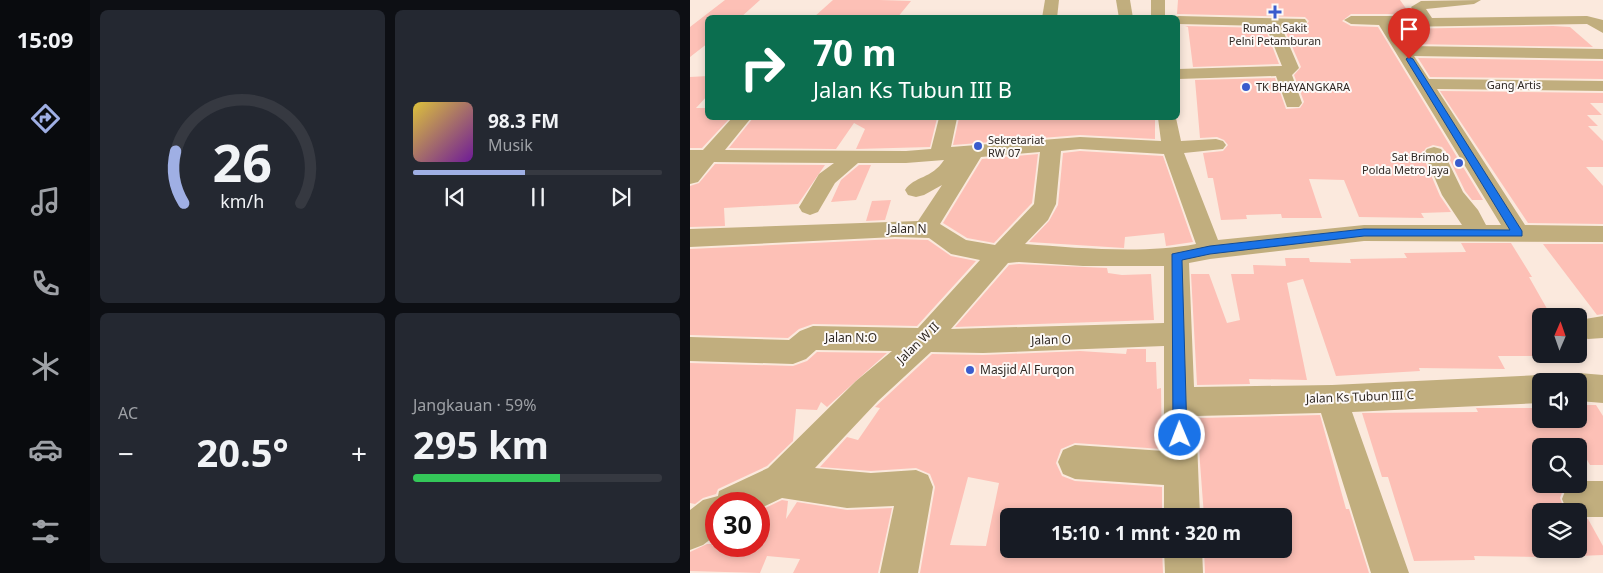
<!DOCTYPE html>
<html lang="id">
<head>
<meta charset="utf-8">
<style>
  body { margin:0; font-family:"Noto Sans",sans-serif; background:#242831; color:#f1f3f6; height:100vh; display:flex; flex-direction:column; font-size:19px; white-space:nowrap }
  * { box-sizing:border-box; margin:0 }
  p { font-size:16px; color:#9ea1a6 }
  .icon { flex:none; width:28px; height:28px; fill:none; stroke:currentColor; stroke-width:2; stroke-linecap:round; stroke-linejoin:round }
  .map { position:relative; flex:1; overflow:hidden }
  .side { display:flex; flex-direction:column; gap:10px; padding:10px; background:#0d0f14; width:600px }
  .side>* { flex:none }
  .hud { position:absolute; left:15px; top:15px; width:475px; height:105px; border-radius:8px; box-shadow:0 2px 8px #0003; background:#0b6e4f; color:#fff; overflow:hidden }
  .needle { width:32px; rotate:2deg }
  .buttons { position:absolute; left:842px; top:308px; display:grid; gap:10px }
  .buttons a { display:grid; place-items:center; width:55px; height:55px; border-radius:8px; background:#171b24; box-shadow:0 2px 8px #0003; font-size:25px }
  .speed { position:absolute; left:15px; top:492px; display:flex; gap:10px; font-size:25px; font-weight:700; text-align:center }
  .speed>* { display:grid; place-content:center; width:65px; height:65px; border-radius:50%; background:#171b24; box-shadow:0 2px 8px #0003; line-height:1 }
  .speed .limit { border:8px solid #d22; background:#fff; color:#111 }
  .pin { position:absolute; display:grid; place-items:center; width:42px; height:42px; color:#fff; margin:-51px -21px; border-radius:50% 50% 50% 0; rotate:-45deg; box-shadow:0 0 5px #0007 }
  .pin .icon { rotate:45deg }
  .me { position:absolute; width:55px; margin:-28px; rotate:359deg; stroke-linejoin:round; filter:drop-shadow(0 0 4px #0008) }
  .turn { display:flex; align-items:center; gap:18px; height:105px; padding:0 25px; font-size:22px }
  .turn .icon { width:65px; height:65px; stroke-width:2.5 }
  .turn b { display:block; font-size:35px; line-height:42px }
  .big { font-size:38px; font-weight:700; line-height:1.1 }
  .side .widget { flex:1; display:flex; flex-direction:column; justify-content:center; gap:8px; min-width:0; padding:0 18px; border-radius:8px; background:#242831 }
  .side .dial { align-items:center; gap:0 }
  .dial svg { height:130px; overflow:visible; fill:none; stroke:#363941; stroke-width:7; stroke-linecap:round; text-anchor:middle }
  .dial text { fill:#f1f3f6; stroke:none }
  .song { display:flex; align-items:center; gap:15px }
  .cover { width:60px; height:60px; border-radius:8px; background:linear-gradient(135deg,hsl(50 70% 55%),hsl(280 70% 35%)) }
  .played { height:5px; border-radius:2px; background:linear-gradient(90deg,#9fafe4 45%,#363941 45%) }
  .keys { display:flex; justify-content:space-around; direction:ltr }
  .heat { display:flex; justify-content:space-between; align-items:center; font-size:28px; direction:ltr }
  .charge { height:8px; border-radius:4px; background:linear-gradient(90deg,#34c759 59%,#363941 0) }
  .side .tiles { flex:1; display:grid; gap:10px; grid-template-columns:repeat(2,1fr) }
  .trip { position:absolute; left:310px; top:508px; width:292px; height:50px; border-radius:8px; background:#171b24; box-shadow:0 2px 8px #0003; font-weight:700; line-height:50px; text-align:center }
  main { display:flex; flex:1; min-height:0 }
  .tabs { display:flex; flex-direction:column; width:90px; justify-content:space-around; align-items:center; background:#090b0e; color:#9ea1a6 }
  .tabs .icon { width:35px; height:35px }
  .tabs .on { color:#9fafe4 }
  .tabs b { font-size:22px; color:#f1f3f6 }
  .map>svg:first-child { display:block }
</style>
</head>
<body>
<main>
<nav class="tabs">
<b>15:09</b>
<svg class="icon on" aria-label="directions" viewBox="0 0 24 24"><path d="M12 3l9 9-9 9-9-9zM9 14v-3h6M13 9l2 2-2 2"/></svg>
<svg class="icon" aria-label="music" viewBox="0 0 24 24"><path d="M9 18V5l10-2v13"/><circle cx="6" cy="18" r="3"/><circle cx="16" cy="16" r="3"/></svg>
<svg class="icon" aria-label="phone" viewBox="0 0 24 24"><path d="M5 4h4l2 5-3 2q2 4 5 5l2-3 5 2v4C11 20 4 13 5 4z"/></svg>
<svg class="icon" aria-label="climate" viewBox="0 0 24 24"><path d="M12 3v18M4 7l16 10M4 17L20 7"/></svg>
<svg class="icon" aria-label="car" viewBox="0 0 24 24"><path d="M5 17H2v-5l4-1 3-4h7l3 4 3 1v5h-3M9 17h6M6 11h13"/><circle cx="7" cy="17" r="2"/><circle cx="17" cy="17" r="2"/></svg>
<svg class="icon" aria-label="filters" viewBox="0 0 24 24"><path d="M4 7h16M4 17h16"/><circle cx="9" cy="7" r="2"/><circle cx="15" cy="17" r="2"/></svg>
</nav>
<section class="side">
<div class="tiles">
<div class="widget dial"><svg viewBox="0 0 100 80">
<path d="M14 69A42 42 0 1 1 86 69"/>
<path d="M14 69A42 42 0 0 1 9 37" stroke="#9fafe4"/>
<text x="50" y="56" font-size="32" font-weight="700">26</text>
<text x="50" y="72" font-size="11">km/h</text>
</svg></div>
<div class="widget">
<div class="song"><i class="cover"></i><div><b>98.3 FM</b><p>Musik</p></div></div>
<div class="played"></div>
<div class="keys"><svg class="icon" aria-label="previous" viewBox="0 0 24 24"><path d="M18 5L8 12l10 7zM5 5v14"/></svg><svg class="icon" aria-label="pause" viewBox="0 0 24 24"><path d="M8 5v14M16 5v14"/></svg><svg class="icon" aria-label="next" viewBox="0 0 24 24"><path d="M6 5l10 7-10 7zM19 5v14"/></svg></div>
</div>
<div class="widget"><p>AC</p>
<div class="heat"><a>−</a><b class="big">20.5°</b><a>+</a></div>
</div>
<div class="widget"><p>Jangkauan · 59%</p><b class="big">295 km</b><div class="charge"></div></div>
</div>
</section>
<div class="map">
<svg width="913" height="573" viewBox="0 0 913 573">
  <rect width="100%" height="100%" fill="#fbe9dd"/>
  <g fill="#fdc0b6" fill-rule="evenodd">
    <path d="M35 0H70L50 18H18V43L0 57V27Z"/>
    <path d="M143 0H190L221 1 207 18 124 17Z"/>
    <path d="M488 0H710L720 14H661L652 21 661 26 688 27 793 200H782L775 191 756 152 752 147 743 145 736 148 732 154 750 196 761 212 731 213 734 218 669 217 654 180 619 179 632 218H592L591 214 556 215 557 219 531 220 523 178H518L513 153 533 151 538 145 534 140 527 137 510 138 505 80 585 78 596 109 610 108 614 102 604 75 611 67 594 28 615 27 619 21 615 17 487 14Z"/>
    <path d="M495 26 575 28 589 64 503 67 498 27Z"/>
    <path d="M863 26 880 27 903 47 719 44 709 29Z"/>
    <path d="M728 58 913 61V79L740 77Z"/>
    <path d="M18 76V95L6 108H18V118H40L12 148H0V77Z"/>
    <path d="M750 91 913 93V103H900L912 115H897L908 126H898L913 141V167H896L913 186V224L838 223Z"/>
    <path d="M63 118H247L240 147 166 149 175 129 164 123 146 149 39 148Z"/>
    <path d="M269 118H465V139L390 135 263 145Z"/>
    <path d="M390 151 473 156 503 242 476 246 474 233 435 237 434 248 339 242 359 221 368 205 373 153Z"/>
    <path d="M348 154 342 203 304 243 277 238 253 223 292 159Z"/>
    <path d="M25 164 135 165 108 204 34 208 35 226 0 227V186L9 183Z"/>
    <path d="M169 165H181L166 200 141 202 151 180Z"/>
    <path d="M201 200 195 220 176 221 182 201Z"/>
    <path d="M205 239 238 240 261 256 286 261 227 326 123 324 109 329 98 338 0 335V249Z"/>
    <path d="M771 243H821L842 277H839L860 314H851V356H808L815 369 729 368 730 371 646 376 613 279 597 283 617 380 559 379 560 384 507 385 501 274H519L537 323 550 320 541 274H564L563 265 596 266 595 258H619L620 262 661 263 660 259 717 258 714 253 776 252Z"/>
    <path d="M853 244H913V314L907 315Z"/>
    <path d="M329 264 417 268 418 273 432 275 461 274 464 320 265 327 319 265Z"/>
    <path d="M437 349H456V362H466L467 389 471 388 472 449 385 443 371 449 366 463 372 476 385 481 472 487V511L419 510 418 516H319V553L375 552V549H472L473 573H230L245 487 240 474 226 468 181 471 130 467 157 437 168 440 190 408 185 407 242 354 293 355 390 351 436 354ZM278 477 309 483 296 546 260 545Z"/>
    <path d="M127 352 197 353 137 407 131 402 127 410 106 409 103 441 77 466 28 489 26 494 13 498 5 504 0 503V363L103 366 117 361Z"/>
    <path d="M889 405H906L913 416V465H900L889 446H851V484H879L875 485 870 498 875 511H851V557L784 556 785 560 724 561 698 477H692L672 413 788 412 786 408H851V419H889Z"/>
    <path d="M630 415 656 509H659L679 573H515L514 549H594V516H514L510 463 508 423H511L510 418Z"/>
    <path d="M92 500 98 501 96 519 107 502 157 510 202 508 188 573H103L110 559 77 556 70 573 0 571V552L17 544H23L22 546H69V511Z"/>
    <path d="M889 518 898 519 913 546V555L889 556Z"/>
  </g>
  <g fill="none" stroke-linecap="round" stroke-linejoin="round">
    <g fill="#c1ae7e" fill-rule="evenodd">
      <path d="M355 0H369L367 18H352Z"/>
      <path d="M426 0H440L443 18H429Z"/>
      <rect x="461" y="0" width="14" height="18"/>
      <path d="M791 0 784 4 736 9 742 18 897 16 913 20V33L897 24 705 27 718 46 913 49V59L724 56 739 79 913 81V91L747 89 835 225 913 226V242L674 241 520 259 499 263 504 387 642 385 851 375 862 379 863 381H851V403L662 412 719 573H681L631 413 506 416 510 516H474V485L385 479 373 474 368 462 373 450 385 445 474 451V346L293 353 241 352 188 401 125 468 181 473 226 470 238 475 243 487 228 573H190L204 506 157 508 92 498 69 509V504H26V535L13 545 0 550V510L13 500 28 496 29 491 78 468 166 381 202 351 126 350 116 359 103 364 0 361V337L99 340 110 331 123 326 228 328 290 260 261 254 239 238 205 237 0 247V229L228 221 252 185 234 195 226 197 218 195 215 190C224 176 242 179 254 160L216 163H168L145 183 128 212 120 215 112 212 109 207 129 174 144 163 24 162 8 182 0 184V150H13L42 118H61L35 150 216 151 241 149 249 118H267L261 147 390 137 471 141 468 118H486L491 141 526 139 533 141 536 145 533 149 494 153 528 240 674 225H772L752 195 734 153 737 149 744 147 751 149 754 153 773 192 788 210 796 225H811L689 25 661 24 654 20 661 16H727L721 7 731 1ZM390 149 474 154 506 244C454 254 388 248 335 244L358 220 366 204 371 151ZM350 152 344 204 305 245 276 240 250 224 291 157ZM329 262 393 266H474V323L261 329 318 263Z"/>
      <path d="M488 16 615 19 617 22 615 25 591 26 609 68 602 75 612 103 609 107H597L586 76 488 79V69L592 66 576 26 488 24V18H482Z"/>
      <path d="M913 316V338L898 339 889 336V320Z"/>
      <path d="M889 373 913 375V403L889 401V381H876L878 377Z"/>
      <path d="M890 481H913V517H890L889 511H877L872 499 877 486 889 484Z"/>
      <path d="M474 549H512L513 573H475Z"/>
    </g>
  </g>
  <path fill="#1a73e8" stroke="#114b97" d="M719 57 723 59 832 231V236H674L520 254 492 260 497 435 495 440 490 442 485 440 483 435 482 254 520 246 674 229 820 230 716 59Z"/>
  <g fill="#3a5ccd" stroke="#fdf9f7" stroke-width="2">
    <path d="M582.5 4.5h5v5h5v5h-5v5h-5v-5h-5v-5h5z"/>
    <circle cx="556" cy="87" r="5"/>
    <circle cx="288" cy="146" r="5"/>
    <circle cx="769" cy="163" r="5"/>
    <circle cx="280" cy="370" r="5"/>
  </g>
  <g text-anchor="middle" stroke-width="4" stroke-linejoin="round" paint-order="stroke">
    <g font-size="11" fill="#2f2823" stroke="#fdf9f7" text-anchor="start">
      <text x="585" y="32" text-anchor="middle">Rumah Sakit<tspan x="585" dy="13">Pelni Petamburan</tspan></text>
      <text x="566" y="91">TK BHAYANGKARA</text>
      <text x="298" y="144">Sekretariat<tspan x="298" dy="13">RW 07</tspan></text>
      <text x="759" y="161" text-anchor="end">Sat Brimob<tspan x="759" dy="13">Polda Metro Jaya</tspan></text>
    </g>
    <g font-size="11" fill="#2f2823" stroke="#fdf9f7">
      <text x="824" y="89">Gang Artis</text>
    </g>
    <g font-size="12" fill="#2f2823" stroke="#fdf9f7">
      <text x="217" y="233">Jalan N</text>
      <text x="161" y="342">Jalan N:O</text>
      <text transform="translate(361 340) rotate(-2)" y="4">Jalan O</text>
      <text transform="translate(228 343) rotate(-44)" y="4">Jalan W II</text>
      <text transform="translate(670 397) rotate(-2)" y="4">Jalan Ks Tubun III C</text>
    </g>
    <g font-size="12" fill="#2f2823" stroke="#fdf9f7" text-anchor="start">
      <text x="290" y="374">Masjid Al Furqon</text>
    </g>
  </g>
</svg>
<div class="buttons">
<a><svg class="needle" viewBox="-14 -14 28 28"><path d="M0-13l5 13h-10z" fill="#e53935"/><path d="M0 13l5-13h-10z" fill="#9ea1a6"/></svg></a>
<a><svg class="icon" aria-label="sound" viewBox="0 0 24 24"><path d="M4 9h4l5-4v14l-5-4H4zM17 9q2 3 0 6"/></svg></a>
<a><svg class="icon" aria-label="search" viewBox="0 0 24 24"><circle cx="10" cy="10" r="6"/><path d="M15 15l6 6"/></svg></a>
<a><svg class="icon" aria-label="layers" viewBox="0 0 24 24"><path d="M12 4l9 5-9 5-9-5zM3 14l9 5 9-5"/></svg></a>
</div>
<div class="speed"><div class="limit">30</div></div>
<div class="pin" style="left:719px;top:59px;background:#d93025"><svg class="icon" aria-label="arrive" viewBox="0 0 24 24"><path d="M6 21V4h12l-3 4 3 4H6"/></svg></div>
<svg class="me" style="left:490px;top:435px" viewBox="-20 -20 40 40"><circle r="17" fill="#1a73e8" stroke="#fff" stroke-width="3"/><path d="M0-11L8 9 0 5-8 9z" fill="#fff"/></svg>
<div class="trip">15:10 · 1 mnt · 320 m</div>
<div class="hud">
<div class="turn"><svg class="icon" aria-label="right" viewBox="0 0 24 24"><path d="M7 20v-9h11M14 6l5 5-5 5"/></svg><div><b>70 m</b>Jalan Ks Tubun III B</div></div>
</div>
</div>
</main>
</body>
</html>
